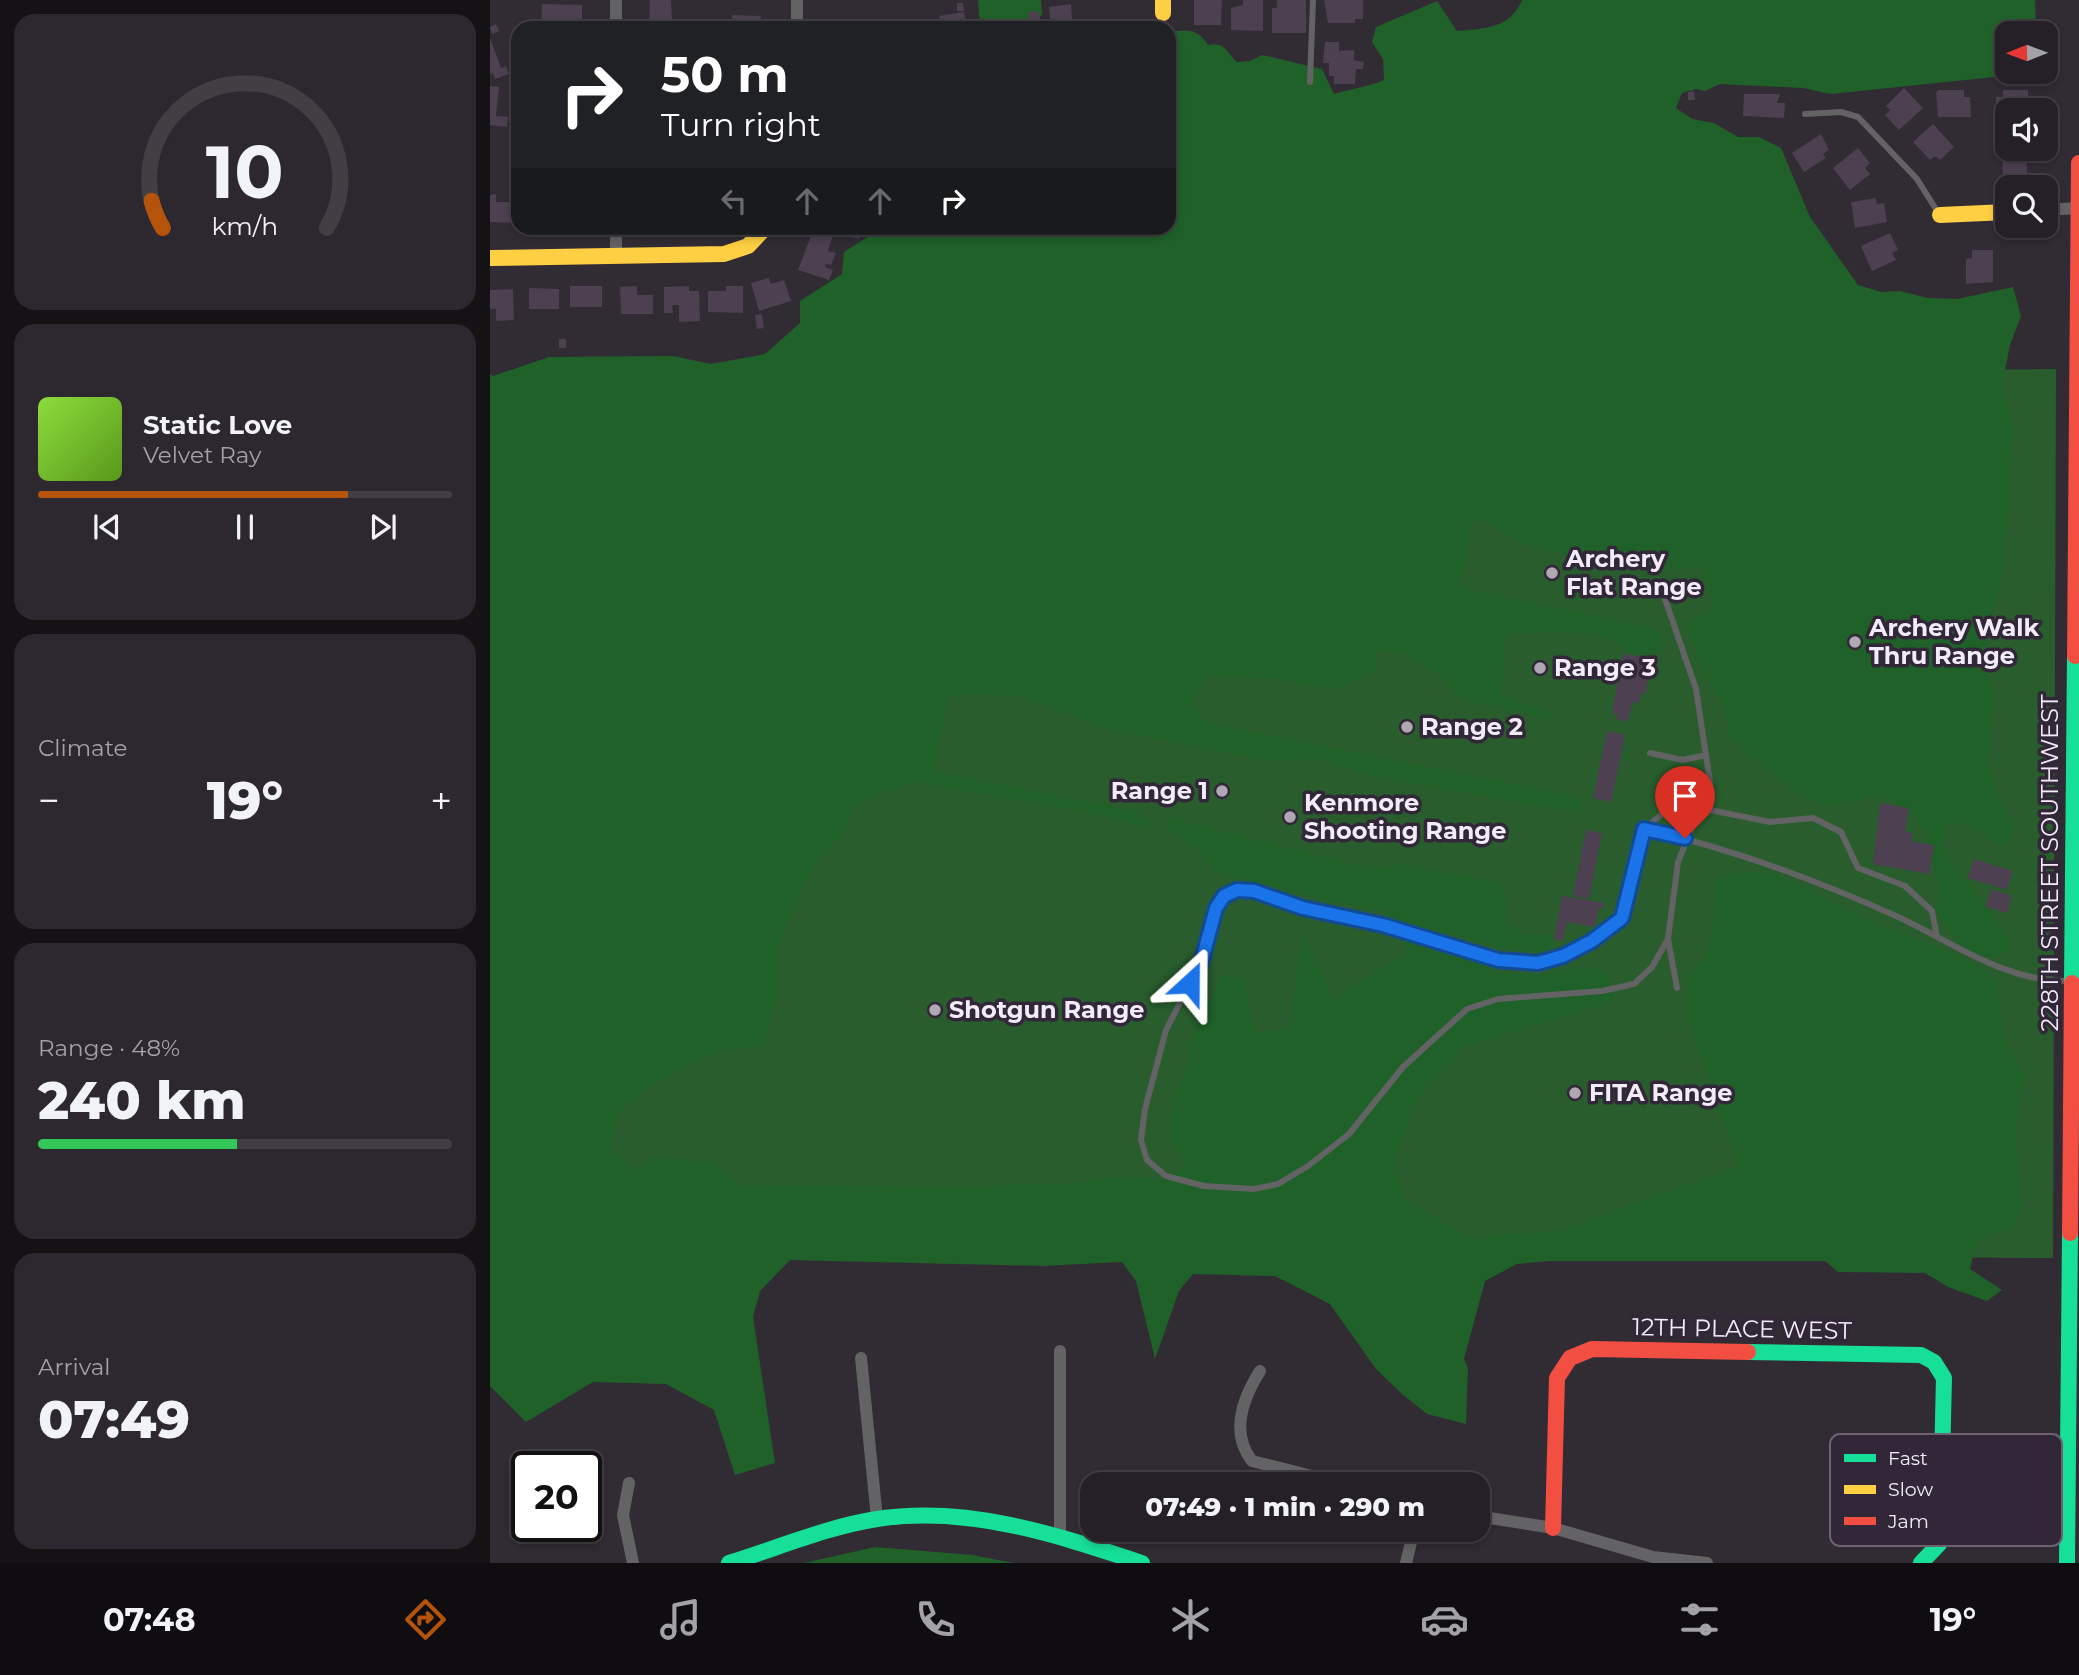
<!DOCTYPE html>
<html lang="en">
<head>
<meta charset="utf-8">
<style>
  body { margin:0; font-family:Montserrat,sans-serif; background:#2d282f; color:#f1f3f6; height:100vh; display:flex; flex-direction:column; font-size:26px; white-space:nowrap }
  * { box-sizing:border-box; margin:0 }
  p { font-size:23px; color:#a3a3a7 }
  .icon { flex:none; width:38px; height:38px; fill:none; stroke:currentColor; stroke-width:2; stroke-linecap:round; stroke-linejoin:round }
  .map { position:relative; flex:1; overflow:hidden }
  .panel { display:flex; flex-direction:column; gap:14px; padding:14px; background:#141215; width:490px }
  .panel>* { flex:none }
  .top-card { position:absolute; left:21px; top:21px; width:665px; height:214px; border-radius:21px; box-shadow:0 4px 10px #0003,0 0 0 2px #423e44; background:#202124; color:#fff; overflow:hidden }
  .needle { width:46px; rotate:269deg }
  .tools { position:absolute; left:1505px; top:21px; display:grid; gap:14px }
  .tools a { display:grid; place-items:center; width:63px; height:63px; border-radius:14px; background:#252027; box-shadow:0 4px 10px #0003,0 0 0 2px #423e44; font-size:35px }
  .speed { position:absolute; left:21px; top:1451px; display:flex; gap:14px; font-size:35px; font-weight:700; text-align:center }
  .speed>* { display:grid; place-content:center; width:91px; height:91px; border-radius:50%; background:#252027; box-shadow:0 4px 10px #0003,0 0 0 2px #423e44; line-height:1 }
  .speed .limit { border:4px solid #111; border-radius:10px; background:#fff; color:#111 }
  .pin { position:absolute; display:grid; place-items:center; width:60px; height:60px; color:#fff; margin:-72px -30px; border-radius:50% 50% 50% 0; rotate:-45deg; box-shadow:0 0 7px #0007 }
  .pin .icon { rotate:45deg }
  .me { position:absolute; width:77px; margin:-38px; rotate:24deg; stroke-linejoin:round; filter:drop-shadow(0 0 5px #0008) }
  .turn { display:flex; align-items:center; gap:24px; height:147px; padding:0 35px; font-size:32px }
  .turn .icon { width:91px; height:91px; stroke-width:2.5 }
  .turn b { display:block; font-size:49px; line-height:60px }
  .lanes { display:flex; align-items:center; height:66px; padding:0 35px; background:#0003; justify-content:center; gap:35px; direction:ltr }
  .lanes .off { opacity:.35 }
  .big { font-size:52px; font-weight:800; line-height:1.1 }
  .panel .card { flex:1; display:flex; flex-direction:column; justify-content:center; gap:10px; min-width:0; padding:0 24px; border-radius:21px; background:#2d282f }
  .panel .dial { align-items:center; gap:0 }
  .dial svg { height:182px; overflow:visible; fill:none; stroke:#423e44; stroke-width:7; stroke-linecap:round; text-anchor:middle }
  .dial text { fill:#f1f3f6; stroke:none }
  .song { display:flex; align-items:center; gap:21px }
  .cover { width:84px; height:84px; border-radius:10px; background:linear-gradient(135deg,hsl(90 70% 55%),hsl(90 70% 35%)) }
  .played { height:7px; border-radius:4px; background:linear-gradient(90deg,#b45309 75%,#423e44 75%) }
  .keys { display:flex; justify-content:space-around; direction:ltr }
  .heat { display:flex; justify-content:space-between; align-items:center; font-size:38px; direction:ltr }
  .charge { height:10px; border-radius:5px; background:linear-gradient(90deg,#34c759 48%,#423e44 0) }
  .trip { position:absolute; left:590px; top:1472px; width:410px; height:70px; border-radius:21px; background:#252027; box-shadow:0 4px 10px #0003,0 0 0 2px #423e44; font-weight:800; line-height:70px; text-align:center }
  .dock { display:flex; height:112px; justify-content:space-around; align-items:center; background:#0f0d10; color:#a3a3a7 }
  .dock .icon { width:49px; height:49px }
  .dock .on { color:#b45309 }
  .dock b { font-size:32px; color:#f1f3f6 }
  main { display:flex; flex:1; min-height:0 }
  .map>svg:first-child { display:block }
</style>
</head>
<body>
<main>
<section class="panel">
<div class="card dial"><svg viewBox="0 0 100 80">
<path d="M14 69A42 42 0 1 1 86 69"/>
<path d="M14 69A42 42 0 0 1 9 57" stroke="#b45309"/>
<text x="50" y="56" font-size="32" font-weight="700">10</text>
<text x="50" y="72" font-size="11">km/h</text>
</svg></div>
<div class="card">
<div class="song"><i class="cover"></i><div><b>Static Love</b><p>Velvet Ray</p></div></div>
<div class="played"></div>
<div class="keys"><svg class="icon" aria-label="previous" viewBox="0 0 24 24"><path d="M18 5L8 12l10 7zM5 5v14"/></svg><svg class="icon" aria-label="pause" viewBox="0 0 24 24"><path d="M8 5v14M16 5v14"/></svg><svg class="icon" aria-label="next" viewBox="0 0 24 24"><path d="M6 5l10 7-10 7zM19 5v14"/></svg></div>
</div>
<div class="card"><p>Climate</p>
<div class="heat"><a>−</a><b class="big">19°</b><a>+</a></div>
</div>
<div class="card"><p>Range · 48%</p><b class="big">240 km</b><div class="charge"></div></div>
<div class="card"><p>Arrival</p><b class="big">07:49</b></div>
</section>
<div class="map">
<svg width="1589" height="1563" viewBox="0 0 1589 1563">
  <rect width="100%" height="100%" fill="#312b34"/>
  <path fill="#295d2e" d="M1566 369 1563 1258 32 1249 38 385Z"/>
  <g fill="#206129">
    <path d="M488 0H551L552 14 542 28H490Z"/>
    <path d="M1032 0H1545L1546 33H1517V72H1549V77L1541 84 1504 77 1341 94 1313 88 1230 84 1215 91 1206 89 1192 93 1186 108 1202 119 1224 123 1248 137H1269L1291 148 1320 217 1368 285 1391 292 1410 291 1438 298 1467 299 1523 287 1531 316 1520 345 1512 385 1522 426 1518 505 1513 572 1496 638 1502 696 1499 768 1508 797 1523 825 1519 846 1502 841 1478 823 1457 824 1451 847C1473 881 1502 908 1521 945L1508 958C1471 953 1463 940 1445 909 1454 889 1449 870 1435 853L1437 829 1426 823 1425 813 1388 794C1372 801 1346 808 1328 803 1303 796 1262 753 1239 737L1232 700 1212 670 1195 622 1224 608 1210 566 1168 571 1095 560 1032 544 993 520 983 521C976 534 978 541 977 555 976 567 970 574 971 588L1168 629 1173 641 1169 654H1142C1114 625 1053 632 1016 635L1011 697 1062 712 1057 718 970 699 950 676 915 652 886 651V672L845 689 781 678 719 675 699 704 718 723 1090 797 1091 813 884 777 830 759 778 761 622 730 529 696 482 694 458 697 443 771 648 812 666 831 612 815 425 782 365 803 354 832 324 864 286 948V1000L274 1045 219 1054 160 1086 126 1115 122 1153 149 1171 163 1156 223 1163 250 1185 501 1188C529 1180 539 1185 566 1184 608 1182 625 1171 670 1181L697 1164 680 1141 684 1097 700 1060 698 1047 733 974 753 980 766 1032 799 1029 812 934C826 954 831 978 844 998L916 953 909 925 891 910 841 901 725 873 709 849 679 830 678 818 871 866 900 869 906 863 1010 883 1017 903 1015 920 1031 933 1064 935 1059 954 1005 947 968 935 936 933 959 946 989 953 1006 974H1052L1098 966 1115 972 1125 1001 973 1047 926 1101 905 1159 913 1198 980 1238 1071 1230 1249 1166 1196 1013 1197 976 1216 957 1223 930 1226 877 1254 872 1283 873 1383 922 1474 958 1506 981 1516 1045 1534 1074 1526 1133 1532 1208 1525 1226 1486 1241 1480 1269 1512 1290 1497 1301 1458 1287 1435 1273 1348 1272 1335 1261H1060L1027 1264 995 1281 974 1359 978 1368 976 1424 937 1414 912 1394 886 1369 840 1304 785 1276 703 1274 689 1291 665 1359 646 1281 632 1262 553 1266 300 1260 270 1291 263 1317 285 1463 245 1475 224 1410 176 1384 103 1382 36 1422 0 1386V374L3 376 59 357 183 356 221 364 275 354 310 323V301L352 274 354 252 376 238 384 228H679V42L686 31C702 29 710 32 718 45 736 42 736 52 747 62L760 61 772 55 832 69 844 94C861 89 877 87 894 80L893 59 882 42 886 27 947 1 967 31C994 29 1021 28 1032 0Z"/>
    <path d="M385 1547 482 1555 524 1563H314Z"/>
  </g>
  <g fill="#4c4051">
    <path d="M160 0H181L182 20H186V28H159Z"/>
    <path d="M704 0H732L731 25H704Z"/>
    <path d="M753 0H773V31L741 30V8L753 5Z"/>
    <path d="M787 0H816V33H782V8H787Z"/>
    <path d="M834 0H873V19H865V23H838Z"/>
    <path d="M467 3H473L474 11H467Z"/>
    <path d="M52 4 92 5V22H82V28H51Z"/>
    <path d="M581 4 582 20 565 22 566 27H561L559 7Z"/>
    <path d="M548 11 552 28H539L538 12Z"/>
    <path d="M474 12 477 28H451L449 16Z"/>
    <path d="M242 15 271 16 270 28H242Z"/>
    <path d="M586 21 608 24V28H570V25H586Z"/>
    <path d="M6 24 9 31 2 34 0 27Z"/>
    <path d="M0 38 11 68 16 66 19 74 5 79 3 73 0 74Z"/>
    <path d="M835 42H849V51L864 50V60L874 62 873 69H866L865 84H844V76H839V63H833Z"/>
    <path d="M0 86 9 87 6 116 18 117 17 127 0 125Z"/>
    <path d="M1414 88 1433 108 1409 130 1395 115 1400 110 1396 106Z"/>
    <path d="M1448 90H1474V97H1480L1481 117H1448L1446 93Z"/>
    <path d="M1513 90H1538V110H1517V117H1507L1506 97H1513Z"/>
    <path d="M1204 91 1205 100H1198V92Z"/>
    <path d="M1254 94H1290L1287 103H1295L1294 118 1253 116Z"/>
    <path d="M1443 124 1464 147 1450 160 1445 156 1440 160 1423 142Z"/>
    <path d="M1331 134 1339 150 1333 154 1336 158 1314 172 1302 153Z"/>
    <path d="M1512 139H1517V149H1536L1537 174 1529 173V179H1513Z"/>
    <path d="M1368 148 1380 163 1375 168 1380 174 1360 190 1343 168Z"/>
    <path d="M6 194V202H23V223L0 222V195Z"/>
    <path d="M1386 198 1387 204 1394 203 1397 222 1365 228 1361 202Z"/>
    <path d="M324 228 343 235 338 251 346 253 341 265 336 264 335 267 343 270 339 280 308 270Z"/>
    <path d="M349 228 371 231 369 239 347 233Z"/>
    <path d="M1400 233 1408 250 1402 253 1406 260 1382 271 1371 246Z"/>
    <path d="M1482 250H1503V282L1476 284V259L1482 258Z"/>
    <path d="M279 278 281 284 294 280 301 301 269 311 261 283Z"/>
    <rect x="80" y="286" width="32" height="21"/>
    <path d="M147 286V295H163V314H131L130 287Z"/>
    <path d="M199 286V291H209L210 321 189 322V305H182L183 313H174V287Z"/>
    <path d="M236 286H253V313L218 312V291H236Z"/>
    <path d="M39 288 69 289V309H39Z"/>
    <path d="M23 289 24 320 6 321V309H0V290Z"/>
    <path d="M272 314 274 328 267 329 265 315Z"/>
    <rect x="69" y="339" width="7" height="9"/>
    <path d="M1133 654 1160 658 1159 663H1162L1155 694 1151 693 1149 703 1142 702 1138 722 1126 719 1127 714 1122 713Z"/>
    <path d="M1117 731 1135 735 1121 802 1103 798Z"/>
    <path d="M1390 803 1419 808 1415 832 1423 833 1422 841 1444 845 1439 874 1383 864Z"/>
    <path d="M1096 830 1112 833 1099 899 1083 896Z"/>
    <path d="M1484 859 1523 871 1517 890 1478 878Z"/>
    <path d="M1501 889 1522 896 1517 913 1496 907Z"/>
    <path d="M1072 896 1114 903 1113 909 1109 908 1104 927 1077 922 1073 941 1064 939Z"/>
  </g>
  <g fill="none" stroke-linecap="round" stroke-linejoin="round">
    <path stroke="#6c6a6c" stroke-width="2.5" stroke-dasharray="2 5" stroke-linecap="butt" d="M1555 233 1558 228"/>
    <g stroke="#636264" stroke-width="6">
      <path d="M668 28 672 15"/>
      <path d="M820 82 823 0"/>
      <path d="M1315 114 1351 112 1368 117 1427 179 1449 214"/>
      <path d="M1174 596 1206 689 1220 782 1188 862 1178 939 1187 988"/>
      <path d="M1160 753 1193 760 1216 755"/>
      <path d="M1154 829C1240 848 1326 880 1406 916 1463 942 1514 982 1579 981"/>
      <path d="M1178 939 1162 967 1144 984 1112 991 1008 999 977 1009 913 1067 859 1134 818 1166 788 1184 764 1189 714 1186 676 1176 657 1160 651 1140 655 1109 676 1030 712 960 726 908 734 896 747 890 764 891 813 908 893 925 1008 960 1048 963 1073 956 1102 941 1132 918 1154 829 1185 803 1280 822 1323 818 1351 832 1368 868 1415 886 1442 911 1447 937"/>
    </g>
    <g stroke="#636264" stroke-width="12">
      <path d="M126 0V28"/>
      <path d="M307 0V28"/>
      <path d="M1556 210 1588 208"/>
      <path d="M126 228V255"/>
      <path d="M570 1351V1536"/>
      <path d="M371 1358 387 1519"/>
      <path d="M770 1371C753 1398 740 1433 762 1461L854 1484"/>
      <path d="M139 1483 133 1515 143 1563"/>
      <path d="M987 1516 1063 1528 1163 1557 1217 1563"/>
      <path d="M916 1563 924 1530"/>
    </g>
    <g stroke="#16e098" stroke-width="16">
      <path d="M1582 983 1585 656"/>
      <path d="M1258 1352 1431 1355 1444 1362 1454 1378 1450 1543 1431 1563"/>
      <path d="M239 1563C288 1548 336 1527 387 1519 478 1505 567 1535 652 1563"/>
      <path d="M1577 1563 1580 1233"/>
    </g>
    <g stroke="#ffcf43" stroke-width="16">
      <path d="M673 0V13"/>
      <path d="M1450 215 1517 212"/>
      <path d="M0 258 234 254 258 246 275 228"/>
    </g>
    <g stroke="#f24e42" stroke-width="16">
      <path d="M1585 656 1589 163"/>
      <path d="M1580 1233 1582 983"/>
      <path d="M1063 1528 1067 1378 1080 1358 1102 1349 1258 1352"/>
    </g>
  </g>
  <g fill="none" stroke-linecap="round" stroke-linejoin="round">
    <g stroke="#114b97" stroke-width="18">
      <path id="route" d="M700 983 712 960 726 908 734 896 747 890 764 891 813 908 893 925 1008 960 1048 963 1073 956 1102 941 1132 918 1154 829 1195 838"/>
    </g>
    <use href="#route" stroke="#1a73e8" stroke-width="12"/>
  </g>
  <g fill="#afa8b3" stroke="#322738" stroke-width="2.5">
    <circle cx="1062" cy="573" r="7"/>
    <circle cx="1365" cy="642" r="7"/>
    <circle cx="1050" cy="668" r="7"/>
    <circle cx="917" cy="727" r="7"/>
    <circle cx="732" cy="791" r="7"/>
    <circle cx="800" cy="817" r="7"/>
    <circle cx="445" cy="1010" r="7"/>
    <circle cx="1085" cy="1093" r="7"/>
  </g>
  <g text-anchor="middle" stroke-width="7" stroke-linejoin="round" paint-order="stroke">
    <g font-size="24" font-weight="bold" fill="#f3ecf8" stroke="#322738" text-anchor="start">
      <text x="1076" y="567">Archery<tspan x="1076" dy="28">Flat Range</tspan></text>
      <text x="1379" y="636">Archery Walk<tspan x="1379" dy="28">Thru Range</tspan></text>
      <text x="1064" y="676">Range 3</text>
      <text x="931" y="735">Range 2</text>
      <text x="718" y="799" text-anchor="end">Range 1</text>
      <text x="814" y="811">Kenmore<tspan x="814" dy="28">Shooting Range</tspan></text>
      <text x="459" y="1018">Shotgun Range</text>
      <text x="1099" y="1101">FITA Range</text>
    </g>
    <g font-size="24" fill="#f3ecf8" stroke="#322738">
      <text transform="translate(1560 863) rotate(-90)" y="8">228TH STREET SOUTHWEST</text>
      <text transform="translate(1252 1329) rotate(1)" y="8">12TH PLACE WEST</text>
    </g>
  </g>
  <rect x="1340" y="1434" width="232" height="112" rx="10" fill="#322738" stroke="#6c6272" stroke-width="2"/>
  <rect x="1354" y="1454" width="32" height="8" fill="#16e098"/>
  <rect x="1354" y="1485" width="32" height="9" fill="#ffcf43"/>
  <rect x="1354" y="1517" width="32" height="8" fill="#f24e42"/>
  <g font-size="19" fill="#f3ecf8">
    <text x="1398" y="1465">Fast</text>
    <text x="1398" y="1496">Slow</text>
    <text x="1398" y="1528">Jam</text>
  </g>
</svg>
<div class="tools">
<a><svg class="needle" viewBox="-14 -14 28 28"><path d="M0-13l5 13h-10z" fill="#e53935"/><path d="M0 13l5-13h-10z" fill="#a3a3a7"/></svg></a>
<a><svg class="icon" aria-label="sound" viewBox="0 0 24 24"><path d="M4 9h4l5-4v14l-5-4H4zM17 9q2 3 0 6"/></svg></a>
<a><svg class="icon" aria-label="search" viewBox="0 0 24 24"><circle cx="10" cy="10" r="6"/><path d="M15 15l6 6"/></svg></a>
</div>
<div class="speed"><div class="limit">20</div></div>
<div class="pin" style="left:1195px;top:838px;background:#d93025"><svg class="icon" aria-label="arrive" viewBox="0 0 24 24"><path d="M6 21V4h12l-3 4 3 4H6"/></svg></div>
<svg class="me" style="left:700px;top:983px" viewBox="-20 -20 40 40"><path d="M0-17L14 15 0 8-14 15z" fill="#1a73e8" stroke="#fff" stroke-width="4"/></svg>
<div class="trip">07:49 · 1 min · 290 m</div>
<div class="top-card">
<div class="turn"><svg class="icon" aria-label="right" viewBox="0 0 24 24"><path d="M7 20v-9h11M14 6l5 5-5 5"/></svg><div><b>50 m</b>Turn right</div></div>
<div class="lanes"><svg class="icon off" aria-label="left" viewBox="0 0 24 24"><path d="M17 20v-9H6M10 6l-5 5 5 5"/></svg><svg class="icon off" aria-label="ahead" viewBox="0 0 24 24"><path d="M12 20V5M6 11l6-6 6 6"/></svg><svg class="icon off" aria-label="ahead" viewBox="0 0 24 24"><path d="M12 20V5M6 11l6-6 6 6"/></svg><svg class="icon" aria-label="right" viewBox="0 0 24 24"><path d="M7 20v-9h11M14 6l5 5-5 5"/></svg></div>
</div>
</div>
</main>
<nav class="dock">
<b>07:48</b>
<svg class="icon on" aria-label="directions" viewBox="0 0 24 24"><path d="M12 3l9 9-9 9-9-9zM9 14v-3h6M13 9l2 2-2 2"/></svg>
<svg class="icon" aria-label="music" viewBox="0 0 24 24"><path d="M9 18V5l10-2v13"/><circle cx="6" cy="18" r="3"/><circle cx="16" cy="16" r="3"/></svg>
<svg class="icon" aria-label="phone" viewBox="0 0 24 24"><path d="M5 4h4l2 5-3 2q2 4 5 5l2-3 5 2v4C11 20 4 13 5 4z"/></svg>
<svg class="icon" aria-label="climate" viewBox="0 0 24 24"><path d="M12 3v18M4 7l16 10M4 17L20 7"/></svg>
<svg class="icon" aria-label="car" viewBox="0 0 24 24"><path d="M5 17H2v-5l4-1 3-4h7l3 4 3 1v5h-3M9 17h6M6 11h13"/><circle cx="7" cy="17" r="2"/><circle cx="17" cy="17" r="2"/></svg>
<svg class="icon" aria-label="filters" viewBox="0 0 24 24"><path d="M4 7h16M4 17h16"/><circle cx="9" cy="7" r="2"/><circle cx="15" cy="17" r="2"/></svg>
<b>19°</b>
</nav>
</body>
</html>
